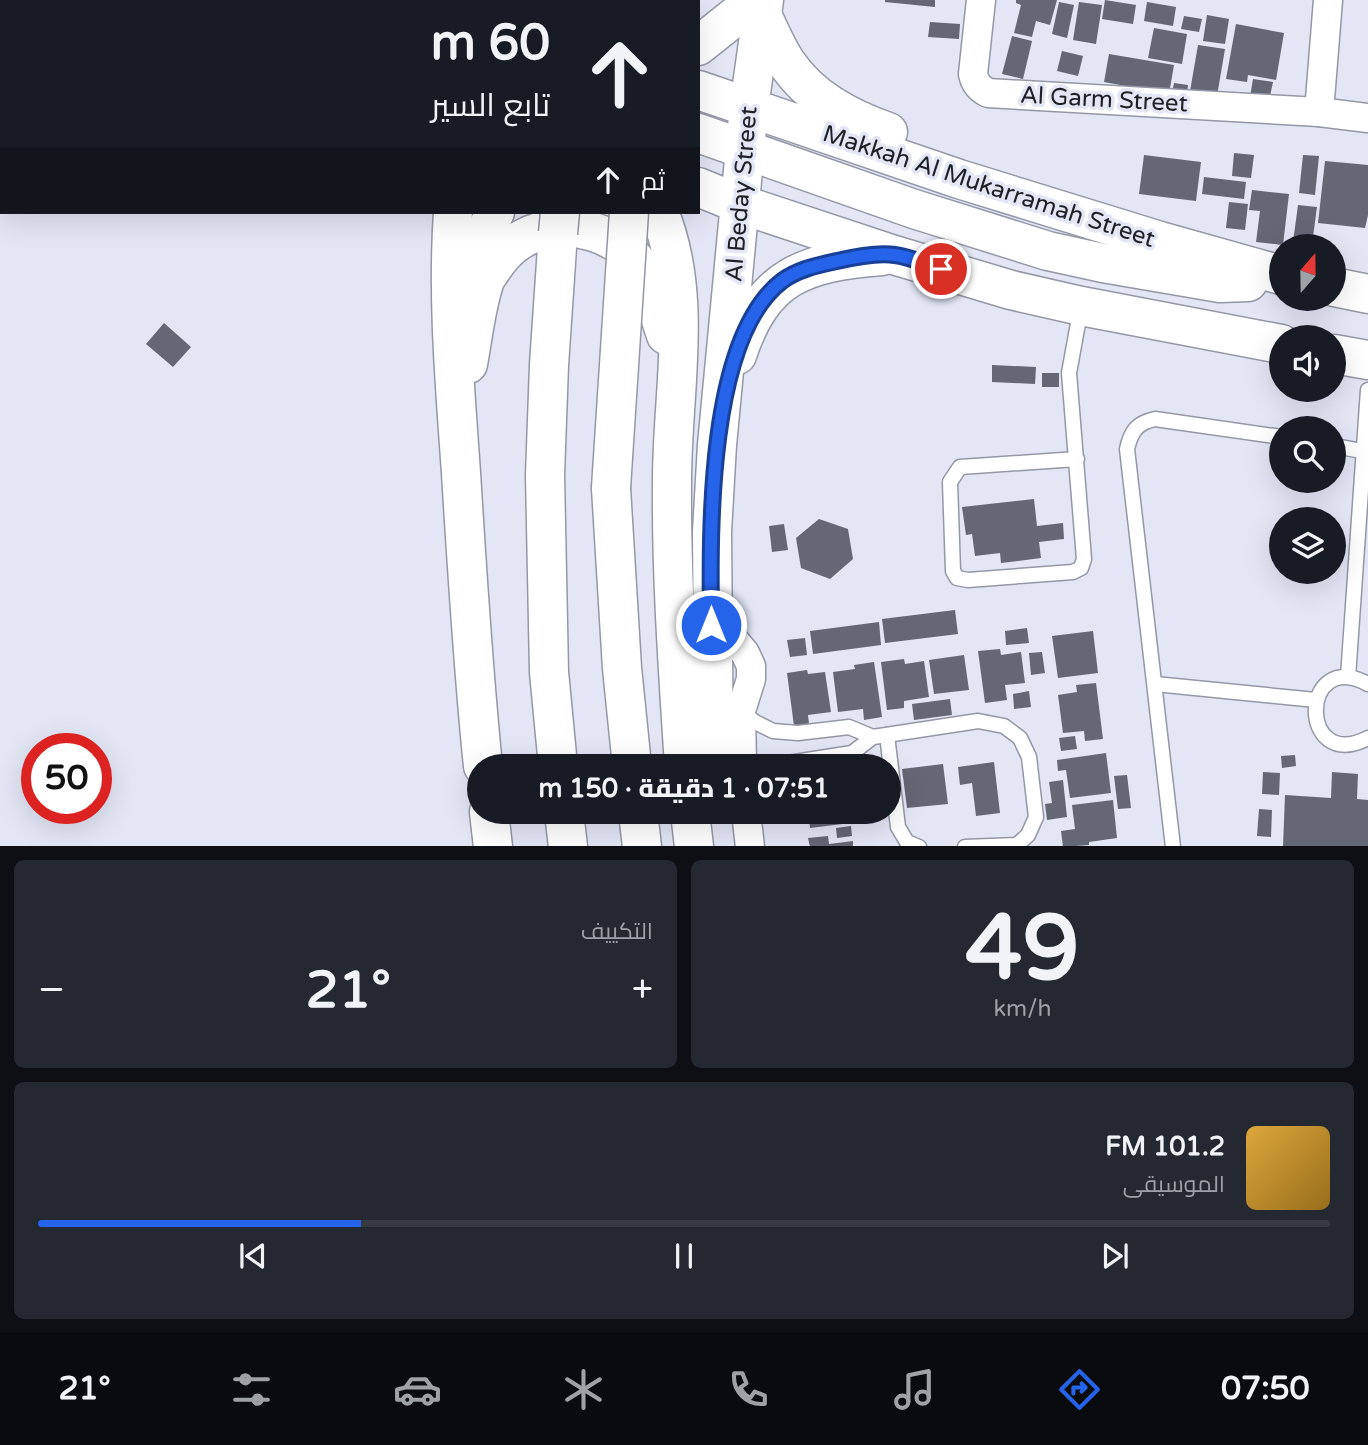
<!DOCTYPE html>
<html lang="ar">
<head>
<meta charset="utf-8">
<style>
  body { margin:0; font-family:"Varela Round",Cairo,sans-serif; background:#242831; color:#f1f3f6; direction:rtl; height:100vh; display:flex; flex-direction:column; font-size:26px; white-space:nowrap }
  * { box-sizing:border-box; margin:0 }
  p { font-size:23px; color:#9ea1a6 }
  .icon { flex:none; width:38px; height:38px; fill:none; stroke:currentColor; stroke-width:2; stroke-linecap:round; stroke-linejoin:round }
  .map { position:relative; height:846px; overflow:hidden; direction:ltr }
  .side { display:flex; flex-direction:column; gap:14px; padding:14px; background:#0d0f14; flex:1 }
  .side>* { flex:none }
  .hud { position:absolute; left:0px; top:0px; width:700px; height:214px; box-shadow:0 7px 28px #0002; direction:rtl; background:#171b24; color:#f1f3f6; overflow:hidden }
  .needle { width:46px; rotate:20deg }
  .buttons { position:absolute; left:1269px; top:234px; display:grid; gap:14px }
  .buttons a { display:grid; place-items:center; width:77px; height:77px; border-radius:50%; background:#171b24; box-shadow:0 7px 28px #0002; font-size:35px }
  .speed { position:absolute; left:21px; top:733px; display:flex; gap:14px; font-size:35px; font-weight:700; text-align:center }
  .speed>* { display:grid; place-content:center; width:91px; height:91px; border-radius:50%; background:#171b24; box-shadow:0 7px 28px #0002; line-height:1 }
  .speed .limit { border:10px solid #d22; background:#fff; color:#111 }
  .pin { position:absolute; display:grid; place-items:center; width:60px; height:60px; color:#fff; margin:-30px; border:4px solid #fff; border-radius:50%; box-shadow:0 2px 7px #0007 }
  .me { position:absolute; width:77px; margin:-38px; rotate:0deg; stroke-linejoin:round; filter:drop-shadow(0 0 5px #0008) }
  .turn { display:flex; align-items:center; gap:24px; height:147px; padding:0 35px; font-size:32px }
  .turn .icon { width:91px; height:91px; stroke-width:2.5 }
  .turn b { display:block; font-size:49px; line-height:60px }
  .then { display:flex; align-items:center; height:66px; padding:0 35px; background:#0003; gap:14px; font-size:26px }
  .big { font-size:52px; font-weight:800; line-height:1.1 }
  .side .widget { flex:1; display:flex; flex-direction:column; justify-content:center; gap:10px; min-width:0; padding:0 24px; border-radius:10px; background:#242831 }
  .side .dial { align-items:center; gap:0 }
  .dial b { font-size:91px; line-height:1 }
  .song { display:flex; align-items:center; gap:21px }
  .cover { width:84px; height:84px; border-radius:10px; background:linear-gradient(135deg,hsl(40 70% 55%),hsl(40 70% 35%)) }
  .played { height:7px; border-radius:4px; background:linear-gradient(90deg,#2563eb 25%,#363941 25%) }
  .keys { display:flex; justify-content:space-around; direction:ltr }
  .heat { display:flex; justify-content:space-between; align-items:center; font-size:38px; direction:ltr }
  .side .tiles { flex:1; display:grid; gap:14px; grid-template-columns:1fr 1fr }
  .widget:last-child { grid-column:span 2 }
  .trip { position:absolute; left:467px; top:754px; width:434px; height:70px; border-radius:35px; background:#171b24; box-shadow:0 7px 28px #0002; font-weight:800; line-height:70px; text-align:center; direction:rtl }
  .tab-bar { display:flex; height:112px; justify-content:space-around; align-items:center; background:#090b0e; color:#9ea1a6 }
  .tab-bar .icon { width:49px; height:49px }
  .tab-bar .selected { color:#2563eb }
  .tab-bar b { font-size:32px; color:#f1f3f6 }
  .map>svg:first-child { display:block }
</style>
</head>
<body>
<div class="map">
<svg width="1368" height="847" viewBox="0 0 1368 847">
  <rect width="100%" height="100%" fill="#e2e6f5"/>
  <g fill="#646774">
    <path d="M885 0H935V7L885 2Z"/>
    <path d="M1016 0H1057L1050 25 1036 21 1032 37 1014 33 1021 5 1016 3Z"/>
    <path d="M1105 0 1136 5 1133 24 1102 19Z"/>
    <path d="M1059 2 1074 5 1067 38 1052 34Z"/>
    <path d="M1079 2 1102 5 1096 44 1073 40Z"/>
    <path d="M1147 2 1176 7 1173 26 1144 21Z"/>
    <path d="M1207 15 1229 19 1225 44 1203 41Z"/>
    <path d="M1184 16 1202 19 1199 32 1181 29Z"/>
    <path d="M930 22 960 24 959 39 928 37Z"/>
    <path d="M1236 24 1284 33 1276 80 1248 75 1247 82 1226 79Z"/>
    <path d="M1154 28 1187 34 1182 64 1148 58Z"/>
    <path d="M1012 36 1032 41 1023 79 1002 74Z"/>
    <path d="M1198 45 1225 49 1216 102 1189 97Z"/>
    <path d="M1062 51 1083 56 1078 76 1057 71Z"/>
    <path d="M1109 54 1174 65 1169 94 1104 82Z"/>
    <path d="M1253 79 1273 82 1269 101 1250 97Z"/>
    <path d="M1174 83 1188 85 1187 96 1172 93Z"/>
    <path d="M1234 153 1254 155 1251 178 1232 176Z"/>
    <path d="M1144 155 1201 162 1196 201 1139 194Z"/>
    <path d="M1303 155 1319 156 1315 195 1299 193Z"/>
    <path d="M1325 161 1368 165V215L1365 228 1318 223Z"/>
    <path d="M1204 177 1246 182 1244 199 1202 194Z"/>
    <path d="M1252 190 1289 194 1283 245 1256 242 1260 211 1249 210Z"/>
    <path d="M1229 202 1248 204 1245 230 1226 228Z"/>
    <path d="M1298 205 1317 207 1312 244 1293 242Z"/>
    <path d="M164 323 191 347 173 367 146 344Z"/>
    <path d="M992 365 1036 367 1035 384 992 382Z"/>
    <rect x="1042" y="373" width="17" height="14"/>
    <path d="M1034 499 1037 526 1063 523 1064 539 1039 542 1041 558 1001 563 1000 553 975 556 972 534 966 535 962 507Z"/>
    <path d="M819 519 848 529 853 559 830 579 801 568 796 538Z"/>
    <path d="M784 524 788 550 772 552 769 526Z"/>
    <path d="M955 610 958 634 885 643 882 619Z"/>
    <path d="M879 622 881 645 813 654 810 631Z"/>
    <path d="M1027 628 1029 643 1006 645 1005 631Z"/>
    <path d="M1093 631 1098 673 1058 678 1052 636Z"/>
    <path d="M805 638 807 655 790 657 787 640Z"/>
    <path d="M1000 649 1001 655 1021 652 1025 683 1005 685 1007 700 985 703 978 651Z"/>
    <path d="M1042 652 1045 673 1031 675 1029 653Z"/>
    <path d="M964 655 969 690 934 694 929 660Z"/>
    <path d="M904 659 905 664 924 661 929 697 904 701V708L887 710 881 662Z"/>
    <path d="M874 662 882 717 864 720 863 709 838 712 833 672 855 669 854 665Z"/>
    <path d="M807 670 808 674 825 672 831 712 808 715 809 724 794 726 787 673Z"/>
    <path d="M1096 683 1103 739 1085 741 1084 731 1063 733 1058 695 1077 692 1076 685Z"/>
    <path d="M1029 691 1031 707 1014 709 1013 694Z"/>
    <path d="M950 699 952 715 914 720 912 704Z"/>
    <path d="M1075 736 1077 749 1061 751 1059 738Z"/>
    <path d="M1106 753 1111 793 1070 798 1066 770 1058 771 1057 760Z"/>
    <path d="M1295 755 1296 766 1282 768 1281 756Z"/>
    <path d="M994 762 1000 813 976 816 972 783 960 785 958 767Z"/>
    <path d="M943 764 948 804 907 808 902 769Z"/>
    <path d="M1263 772 1280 773 1279 795 1262 794Z"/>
    <path d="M1332 772 1358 774 1357 799 1368 800V847H1283L1285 795 1331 798Z"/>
    <path d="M1127 775 1131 808 1118 809 1114 776Z"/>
    <path d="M1063 780 1067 817 1047 820 1045 804 1052 803 1049 782Z"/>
    <path d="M1113 800 1117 838 1089 842V845L1063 847 1061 831 1075 829 1072 805Z"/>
    <path d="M1259 809 1272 810 1271 837 1257 836Z"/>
    <path d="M808 812H849L851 823 810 828Z"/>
    <path d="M851 826 852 836 837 838 836 828Z"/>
    <path d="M828 836 829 844 853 841V847H810L808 838Z"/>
  </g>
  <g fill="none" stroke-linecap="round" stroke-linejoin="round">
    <g stroke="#9498a6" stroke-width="17">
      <g id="service">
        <path d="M1334 446 1368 452"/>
        <path d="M1077 459 960 467 950 482 953 571 957 578 968 580 1073 572 1081 568 1084 559 1069 373 1081 307"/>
        <path d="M1348 677 1368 390"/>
        <path d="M1155 684 1316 700"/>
        <path d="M1368 684C1299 647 1298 774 1368 738"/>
        <path d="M742 712 755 722 773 731 798 733 849 727 873 737"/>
        <path d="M887 735 898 827 907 842 919 847"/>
        <path d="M769 766 852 753 873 737 978 721 1004 726 1020 738 1029 757 1036 817 1028 835 1017 845 965 847"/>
        <path d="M1173 847 1127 449C1131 431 1137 423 1155 419L1281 437"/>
      </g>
    </g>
    <g stroke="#9498a6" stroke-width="31">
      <g id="minor">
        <path d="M981 0 973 74C975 84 980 89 988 93L1319 112 1368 118"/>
        <path d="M1319 112 1328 0"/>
        <path d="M714 608 719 622 745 653 751 666V679L741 711 742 766"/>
        <path d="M746 812 750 847"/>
      </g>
    </g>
    <g stroke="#9498a6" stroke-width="41">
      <g id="secondary">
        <path d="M271 0 274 2"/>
        <path d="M386 0 389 2"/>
        <path d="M476 0 480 2"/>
        <path d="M546 0 547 2"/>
        <path d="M761 13C769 29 776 47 786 62 810 98 848 118 888 132"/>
        <path d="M698 46 742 11 749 0"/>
        <path d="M698 90 959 179 1160 241 1281 275"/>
        <path d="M698 133 914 209 1048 251 1103 263 1220 283 1248 282"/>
        <path d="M698 187 740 204 894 255 1011 290 1081 306 1281 344"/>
        <path d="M453 212C447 299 455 386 461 473 467 571 473 669 483 766"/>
        <path d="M659 212C694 296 672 392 672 480 671 575 678 671 684 766"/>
        <path d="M1334 287 1368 294"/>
        <path d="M466 288 473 259 495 212"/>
        <path d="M1334 354 1368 360"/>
        <path d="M737 355C763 276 803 262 882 256"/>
        <path d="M468 364C473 337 476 306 485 280 488 274 493 268 497 262 526 221 587 217 625 249 649 270 656 307 666 335"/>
        <path d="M714 766 712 532 717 445 749 107 764 0"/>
        <path d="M489 812 493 847"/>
        <path d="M690 812 694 847"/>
      </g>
    </g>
    <g stroke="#9498a6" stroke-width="41">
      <g id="trunk">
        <path d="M592 2V0"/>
        <path d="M660 2V0"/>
        <path d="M611 488 622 668 632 766"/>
        <path d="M558 766 549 672 545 475 549 365 558 233"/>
        <path d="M564 812 568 847"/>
        <path d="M638 812 642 847"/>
      </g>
    </g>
    <use href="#service" stroke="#fff" stroke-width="14"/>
    <use href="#minor" stroke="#fff" stroke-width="28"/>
    <use href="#secondary" stroke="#fff" stroke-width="38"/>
    <use href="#trunk" stroke="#fff" stroke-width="38"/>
    <g stroke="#9498a6" stroke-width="41" stroke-linecap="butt">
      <g id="trunk-bridge">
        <path d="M558 233 560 212"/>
        <path d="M611 488 629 212"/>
      </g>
    </g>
    <use href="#trunk-bridge" stroke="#fff" stroke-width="38"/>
  </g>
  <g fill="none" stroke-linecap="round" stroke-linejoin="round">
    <g stroke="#184099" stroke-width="18">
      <path id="route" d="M711 625C710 537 706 339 782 281 798 269 819 265 837 261 854 257 877 252 895 255 910 257 926 264 941 269"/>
    </g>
    <use href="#route" stroke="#2563eb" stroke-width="12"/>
  </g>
  <g text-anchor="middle" stroke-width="7" stroke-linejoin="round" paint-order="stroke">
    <g font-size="24" fill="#1e2025" stroke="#e2e6f5">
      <text transform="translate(1104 99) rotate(3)" y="8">Al Garm Street</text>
      <text transform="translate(989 186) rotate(18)" y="8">Makkah Al Mukarramah Street</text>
      <text transform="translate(741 194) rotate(-85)" y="8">Al Beday Street</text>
    </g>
  </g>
</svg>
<div class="buttons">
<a><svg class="needle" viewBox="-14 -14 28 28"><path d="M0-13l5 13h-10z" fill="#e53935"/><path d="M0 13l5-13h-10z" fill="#9ea1a6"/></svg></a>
<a><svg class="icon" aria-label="sound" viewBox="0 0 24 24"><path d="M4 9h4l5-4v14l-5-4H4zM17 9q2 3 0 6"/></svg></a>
<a><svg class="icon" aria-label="search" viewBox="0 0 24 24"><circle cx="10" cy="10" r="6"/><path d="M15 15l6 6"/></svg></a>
<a><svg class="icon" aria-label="layers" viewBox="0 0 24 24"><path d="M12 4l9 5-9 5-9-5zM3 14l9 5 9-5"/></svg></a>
</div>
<div class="speed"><div class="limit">50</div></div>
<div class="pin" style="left:941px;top:269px;background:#d93025"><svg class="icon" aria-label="arrive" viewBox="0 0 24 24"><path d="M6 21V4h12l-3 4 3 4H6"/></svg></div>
<svg class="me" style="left:711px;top:625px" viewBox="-20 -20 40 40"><circle r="17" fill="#2563eb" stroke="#fff" stroke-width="3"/><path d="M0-11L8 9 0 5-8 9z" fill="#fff"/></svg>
<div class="trip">07:51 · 1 دقيقة · 150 m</div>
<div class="hud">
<div class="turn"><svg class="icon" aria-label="ahead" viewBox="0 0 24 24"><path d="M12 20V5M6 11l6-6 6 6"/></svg><div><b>60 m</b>تابع السير</div></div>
<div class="then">ثم<svg class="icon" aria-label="ahead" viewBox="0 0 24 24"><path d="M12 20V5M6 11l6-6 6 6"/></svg></div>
</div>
</div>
<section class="side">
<div class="tiles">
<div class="widget dial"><b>49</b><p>km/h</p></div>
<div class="widget"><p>التكييف</p>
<div class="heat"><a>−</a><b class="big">21°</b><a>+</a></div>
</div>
<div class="widget">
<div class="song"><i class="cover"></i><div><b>101.2 FM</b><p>الموسيقى</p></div></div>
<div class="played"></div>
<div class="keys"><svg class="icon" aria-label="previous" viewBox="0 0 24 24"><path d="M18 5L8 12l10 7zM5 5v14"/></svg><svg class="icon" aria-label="pause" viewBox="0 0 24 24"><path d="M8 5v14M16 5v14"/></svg><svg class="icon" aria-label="next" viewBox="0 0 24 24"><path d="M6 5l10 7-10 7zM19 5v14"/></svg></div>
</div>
</div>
</section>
<nav class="tab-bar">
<b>07:50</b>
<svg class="icon selected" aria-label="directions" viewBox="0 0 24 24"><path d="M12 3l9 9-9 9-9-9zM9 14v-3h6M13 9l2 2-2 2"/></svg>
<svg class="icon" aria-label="music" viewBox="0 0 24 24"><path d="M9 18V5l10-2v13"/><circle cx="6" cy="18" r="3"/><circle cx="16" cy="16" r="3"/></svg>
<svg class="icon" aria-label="phone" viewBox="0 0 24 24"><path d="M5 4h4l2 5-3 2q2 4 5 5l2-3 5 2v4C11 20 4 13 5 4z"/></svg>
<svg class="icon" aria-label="climate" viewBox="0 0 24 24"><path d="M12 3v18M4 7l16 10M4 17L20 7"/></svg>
<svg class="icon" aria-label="car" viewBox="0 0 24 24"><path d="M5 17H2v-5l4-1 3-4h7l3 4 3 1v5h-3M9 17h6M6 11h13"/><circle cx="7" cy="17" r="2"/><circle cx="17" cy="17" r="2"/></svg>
<svg class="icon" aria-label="filters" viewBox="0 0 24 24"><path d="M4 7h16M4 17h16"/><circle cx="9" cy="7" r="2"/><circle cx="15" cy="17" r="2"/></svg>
<b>21°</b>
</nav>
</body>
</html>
